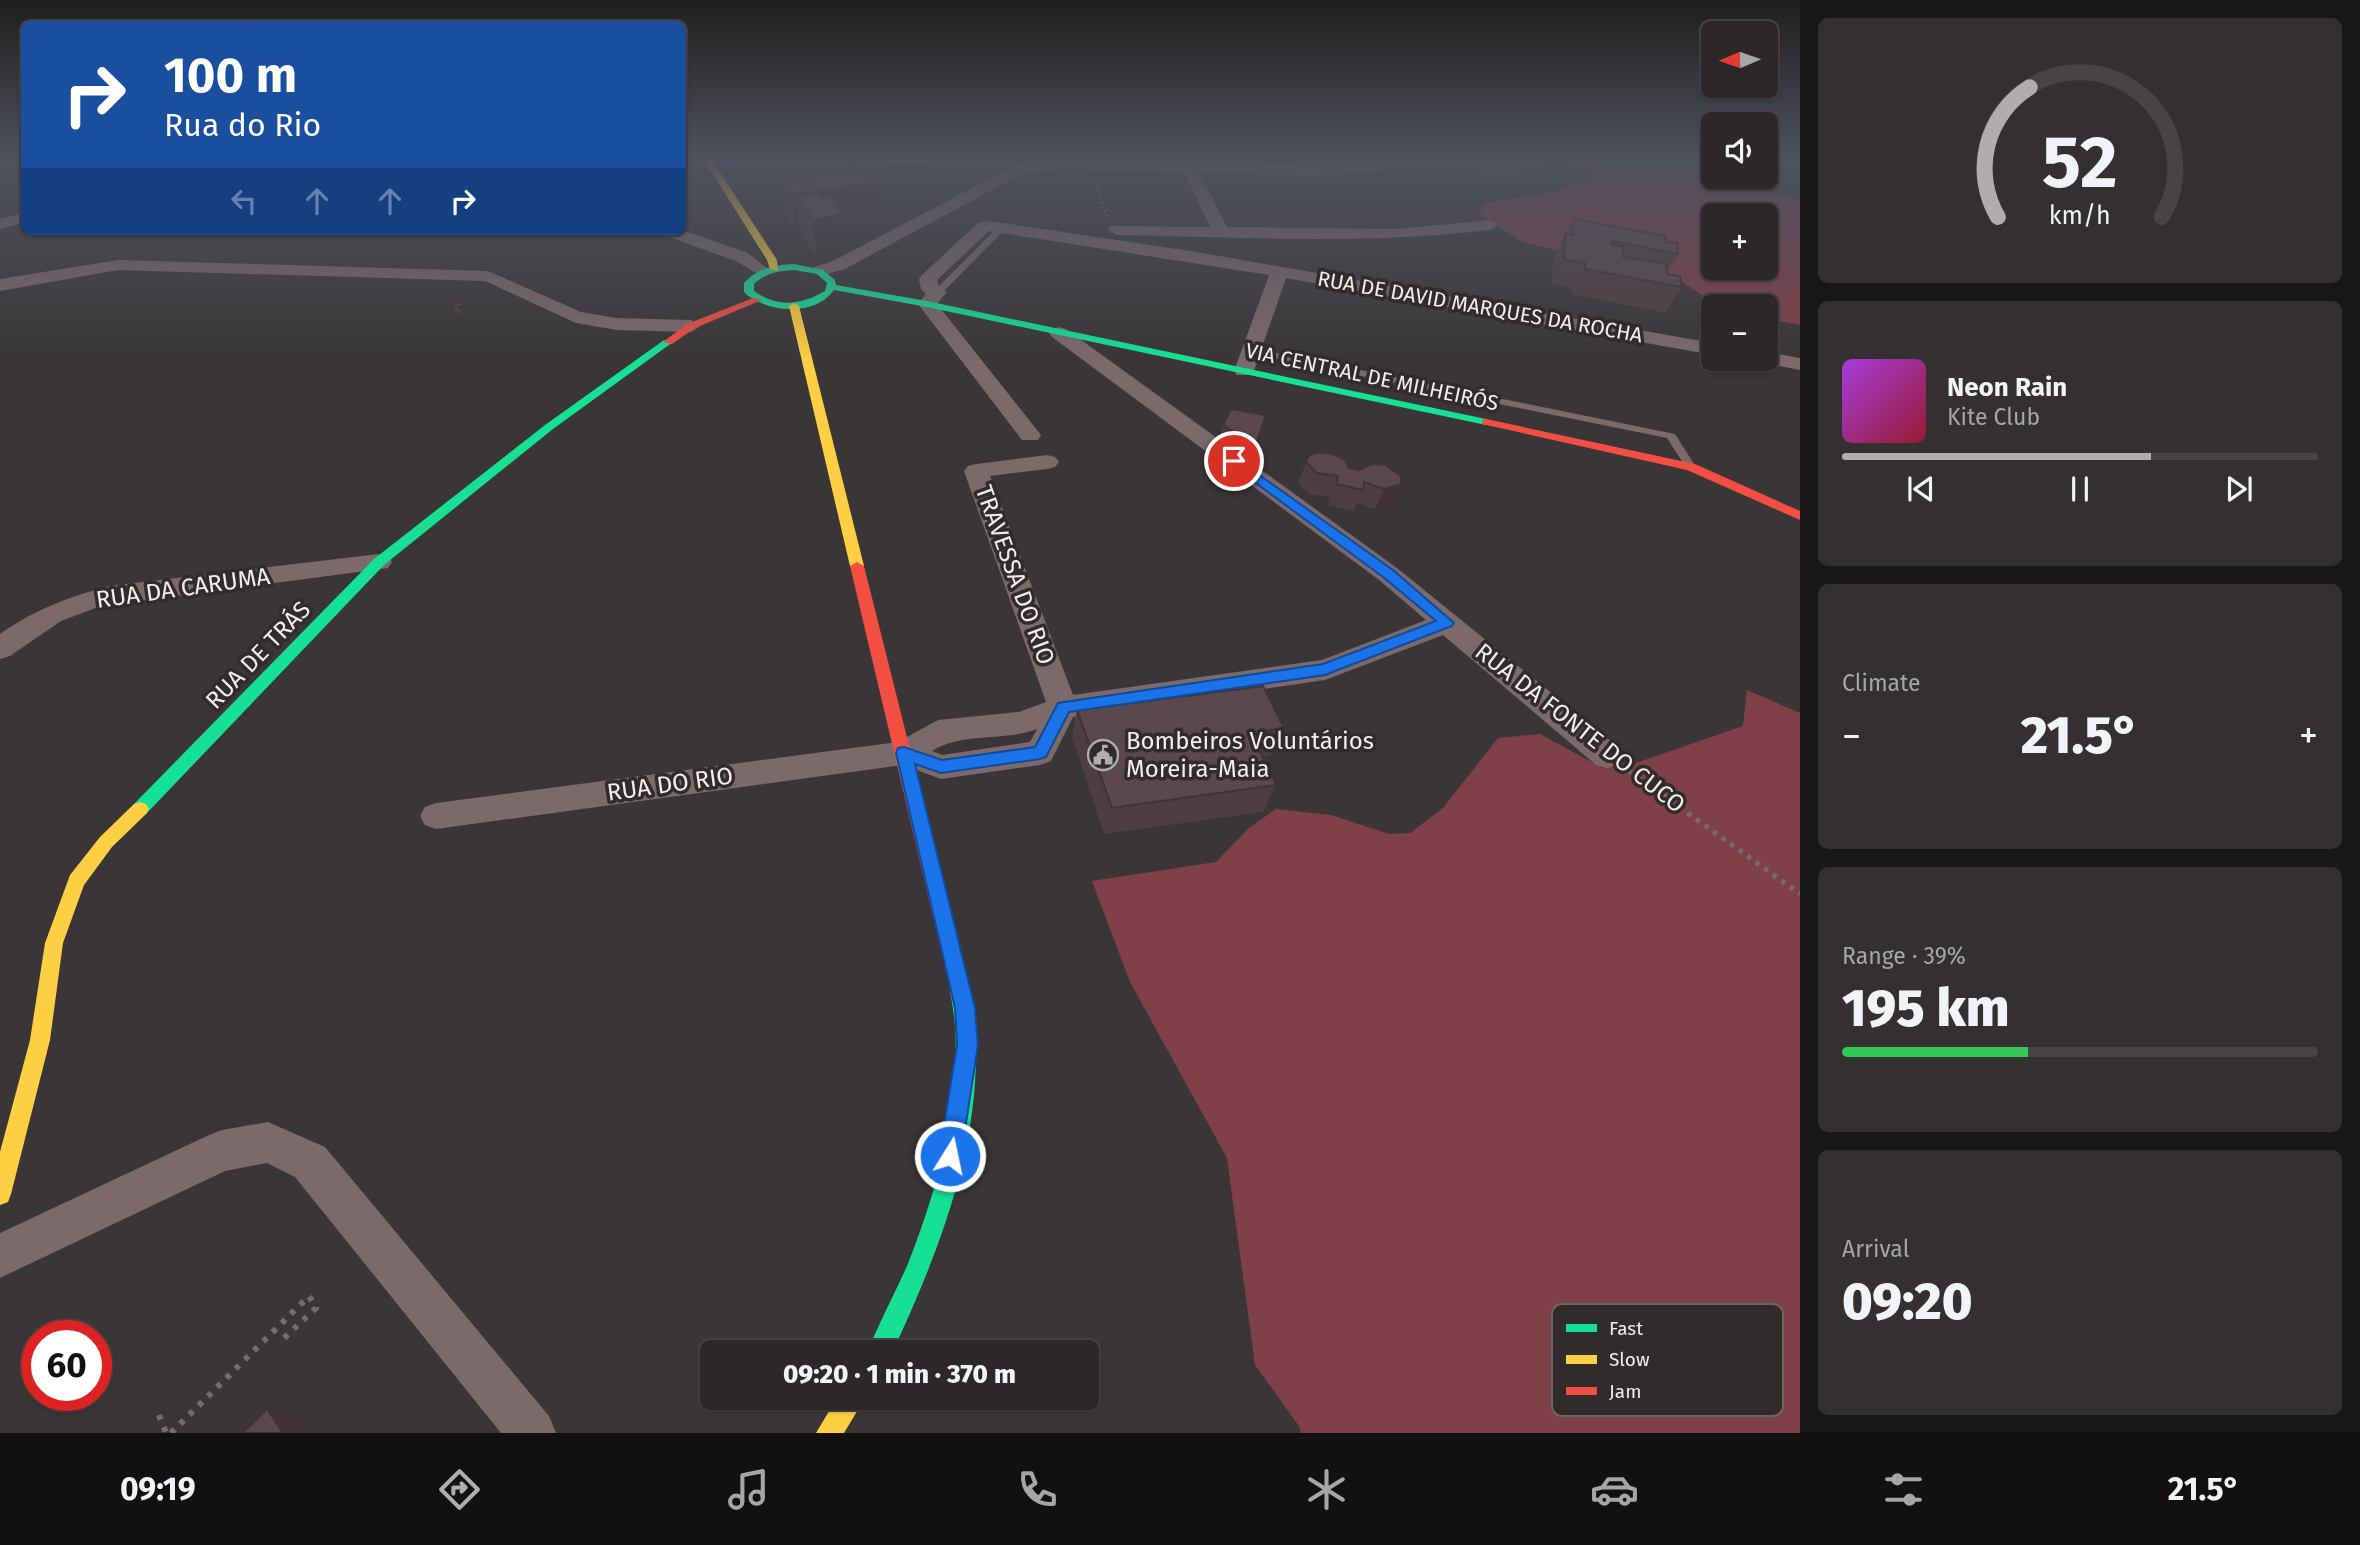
<!DOCTYPE html>
<html lang="en">
<head>
<meta charset="utf-8">
<style>
  body { margin:0; font-family:"Fira Sans",sans-serif; background:#343031; color:#f1f3f6; height:100vh; display:flex; flex-direction:column; font-size:26px; white-space:nowrap }
  * { box-sizing:border-box; margin:0 }
  p { font-size:23px; color:#a6a6a8 }
  .icon { flex:none; width:38px; height:38px; fill:none; stroke:currentColor; stroke-width:2; stroke-linecap:round; stroke-linejoin:round }
  .map { position:relative; flex:1; overflow:hidden }
  .panel { display:flex; flex-direction:column; gap:18px; padding:18px; background:#181617; width:560px }
  .panel>* { flex:none }
  .hud { position:absolute; left:21px; top:21px; width:665px; height:214px; border-radius:10px; box-shadow:0 2px 5px #0004,0 0 0 2px #484446; background:#1a4fa0; color:#fff; overflow:hidden }
  .needle { width:46px; rotate:268deg }
  .fabs { position:absolute; left:1701px; top:21px; display:grid; gap:14px }
  .fabs a { display:grid; place-items:center; width:77px; height:77px; border-radius:10px; background:#2c2829; box-shadow:0 2px 5px #0004,0 0 0 2px #484446; font-size:35px }
  .speed { position:absolute; left:21px; top:1320px; display:flex; gap:14px; font-size:35px; font-weight:700; text-align:center }
  .speed>* { display:grid; place-content:center; width:91px; height:91px; border-radius:50%; background:#2c2829; box-shadow:0 2px 5px #0004,0 0 0 2px #484446; line-height:1 }
  .speed .limit { border:10px solid #d22; background:#fff; color:#111 }
  .pin { position:absolute; display:grid; place-items:center; width:60px; height:60px; color:#fff; margin:-30px; border:4px solid #fff; border-radius:50%; box-shadow:0 2px 7px #0007 }
  .me { position:absolute; width:77px; margin:-38px; rotate:10deg; stroke-linejoin:round; filter:drop-shadow(0 0 5px #0008) }
  .turn { display:flex; align-items:center; gap:24px; height:147px; padding:0 28px; font-size:32px }
  .turn .icon { width:91px; height:91px; stroke-width:2.5 }
  .turn b { display:block; font-size:49px; line-height:60px }
  .lanes { display:flex; align-items:center; height:66px; padding:0 28px; background:#0003; justify-content:center; gap:35px; direction:ltr }
  .lanes .off { opacity:.35 }
  .big { font-size:52px; font-weight:800; line-height:1.1 }
  .panel .widget { flex:1; display:flex; flex-direction:column; justify-content:center; gap:10px; min-width:0; padding:0 24px; border-radius:10px; background:#343031 }
  .panel .dial { align-items:center; gap:0 }
  .dial svg { height:182px; overflow:visible; fill:none; stroke:#484446; stroke-width:7; stroke-linecap:round; text-anchor:middle }
  .dial text { fill:#f1f3f6; stroke:none }
  .song { display:flex; align-items:center; gap:21px }
  .cover { width:84px; height:84px; border-radius:10px; background:linear-gradient(135deg,hsl(280 70% 55%),hsl(350 70% 35%)) }
  .played { height:7px; border-radius:4px; background:linear-gradient(90deg,#b1adad 65%,#484446 65%) }
  .keys { display:flex; justify-content:space-around; direction:ltr }
  .heat { display:flex; justify-content:space-between; align-items:center; font-size:38px; direction:ltr }
  .charge { height:10px; border-radius:5px; background:linear-gradient(90deg,#34c759 39%,#484446 0) }
  .trip { position:absolute; left:700px; top:1340px; width:399px; height:70px; border-radius:10px; background:#2c2829; box-shadow:0 2px 5px #0004,0 0 0 2px #484446; font-weight:800; line-height:70px; text-align:center }
  .menu { display:flex; height:112px; justify-content:space-around; align-items:center; background:#121010; color:#a6a6a8 }
  .menu .icon { width:49px; height:49px }
  .menu .active { color:#b1adad }
  .menu b { font-size:32px; color:#f1f3f6 }
  main { display:flex; flex:1; min-height:0 }
  .map>svg:first-child { display:block }
</style>
</head>
<body>
<main>
<div class="map">
<svg width="1800" height="1433" viewBox="0 0 1800 1433">
  <rect width="100%" height="100%" fill="#3a3637"/>
  <g fill="#80404a" fill-rule="evenodd">
    <path d="M1514 160H1713V177H1747L1773 193 1800 201V325L1766 318V306H1725L1712 302 1680 280 1522 242 1477 211 1487 203 1555 192 1593 176C1572 158 1541 164 1514 160ZM1713 215H1766V268H1713Z"/>
    <path d="M1747 690 1800 713V1433H1301L1299 1426 1255 1365 1227 1158 1130 982 1092 881 1216 862 1249 828 1276 809 1331 815 1389 834 1410 833 1443 808 1498 738 1540 734 1595 764 1636 763 1743 726Z"/>
  </g>
  <g fill="none" stroke-linecap="round" stroke-linejoin="round">
    <path stroke="#766c6d" stroke-width="2.5" stroke-dasharray="2 2.5" stroke-linecap="butt" d="M1094 181 1108 219"/>
    <path stroke="#766c6d" stroke-width="5" stroke-dasharray="4.5 6" stroke-linecap="butt" d="M1628 770 1800 894"/>
    <g stroke="#766c6d" stroke-width="6" stroke-dasharray="5 8" stroke-linecap="butt">
      <path d="M159 1415 166 1433"/>
      <path d="M171 1433 309 1296 316 1308 281 1341"/>
    </g>
    <g fill="#7b696c" fill-rule="evenodd">
      <path d="M1000 225 1007 227 941 294H935V290Z"/>
      <path d="M1251 348 1675 434 1696 467 1695 469H1687L1667 438 1248 353 1246 351Z"/>
    </g>
    <g fill="#7b696c" fill-rule="evenodd">
      <path d="M939 160 932 165 855 166 847 161Z"/>
      <path d="M1054 160 1288 165 1412 160C1385 183 1239 173 1199 172L1227 227 1397 229 1490 220 1498 225 1490 230C1365 245 1241 237 1116 235L1108 230 1110 226 1210 227 1184 172 1063 169 1023 173 845 269 820 276 811 271 814 267 833 261 1014 166Z"/>
      <path d="M24 213V223L0 229V219Z"/>
      <path d="M990 221 1197 252 1713 343V355L1286 278 1254 371 1251 375H1237L1234 371 1269 275 989 231 937 280 939 286 947 292 937 304 1041 435 1038 440H1022L918 304 926 294 921 289 919 279 922 275 978 223Z"/>
      <path d="M682 230 748 253 772 272 763 277 736 261 663 235 661 231Z"/>
      <path d="M118 260 488 271 581 312 617 318 691 320 701 326 691 332 617 330 576 323 485 281 118 270 0 291V279Z"/>
      <path d="M1059 327 1066 329 1397 568 1618 747 1622 756 1618 765 1607 768 1596 765 1443 635 1325 680 1073 717 1051 761 1040 765 941 779 903 765 436 829 425 825 420 816 425 807 436 803 898 742 938 720 1019 712 1046 702 964 471 968 466 976 464 1047 455 1055 457 1059 462 1055 467 1047 469 990 476 1073 695 1322 660 1426 620 1379 580 1052 337 1049 333 1052 329ZM1037 729 1030 742 942 755 932 751C962 732 1003 742 1037 729Z"/>
      <path d="M1766 352 1800 358V370L1759 362 1756 359H1766Z"/>
      <path d="M379 554 388 556 392 562 388 568 101 606 61 621 10 656 0 659V634L4 631C37 609 71 596 109 586Z"/>
      <path d="M268 1122 325 1147 549 1416 556 1433H501L295 1177 267 1163 225 1171 0 1278V1233L207 1136 222 1130Z"/>
    </g>
    <g fill="#16e098" fill-rule="evenodd">
      <path d="M794 264 823 270 835 280 836 285 927 301 1486 419 1492 422 1486 425 927 307 834 290C816 317 765 313 744 292V283C757 268 775 265 794 264ZM794 270 817 274 827 283 825 291C801 305 777 308 754 291V284C766 273 778 271 794 270Z"/>
      <path d="M664 340 673 342 553 429 384 565 146 814 140 816 134 814 131 809 134 804 374 559 545 425Z"/>
      <path d="M958 971 965 974 968 980C970 996 974 1012 975 1028 983 1141 939 1252 892 1353H867C879 1323 894 1295 907 1266 937 1191 960 1108 955 1027 954 1012 951 996 948 980L951 974Z"/>
    </g>
    <g fill="#ffcf43" fill-rule="evenodd">
      <path d="M704 160H712L777 260 778 271 770 269 767 260Z"/>
      <path d="M794 303 799 306 864 566 857 570 850 566 789 306Z"/>
      <path d="M140 802 146 804 149 809 146 814 112 847 84 885 63 943 50 1040 11 1194 8 1202 0 1205V1152L30 1040 45 943 70 875 100 837 134 804Z"/>
      <path d="M837 1398H865L844 1433H816Z"/>
    </g>
    <g fill="#f24e42" fill-rule="evenodd">
      <path d="M753 298 762 300 695 328 672 344 663 342 687 324Z"/>
      <path d="M1486 419 1695 464 1800 511V520L1687 470 1482 424V420Z"/>
      <path d="M857 562 864 566 968 980 965 986 958 989 951 986 948 980 850 566Z"/>
    </g>
  </g>
  <g fill="#4e3e41">
    <path d="M1474 160 1538 165 1533 176 1523 185 1469 172Z"/>
    <path d="M782 181 876 217 842 222 843 249 816 257 799 232V229H795L785 215Z"/>
    <path d="M1574 219 1666 242 1678 254 1667 273 1681 287 1666 313 1571 294 1572 288 1551 284 1553 259 1565 234H1566Z"/>
    <path d="M452 305 468 310 461 314 454 312Z"/>
    <path d="M1266 416 1251 461 1219 439 1223 425Z"/>
    <path d="M1306 462 1349 468 1401 484 1392 505 1375 509 1357 503 1354 511 1328 505 1330 497 1309 494 1298 483Z"/>
    <path d="M1077 710 1284 728 1271 755 1262 757 1276 785 1263 812 1104 834 1072 737Z"/>
  </g>
  <g fill="#403235">
    <path d="M1538 165 1533 176 1523 185 1528 174Z"/>
    <path d="M875 183 876 217 842 222 843 249 816 257 814 221 797 197 799 229H795L792 194Z"/>
    <path d="M466 304 468 310 461 314 459 307Z"/>
    <path d="M1401 484 1392 505 1375 509 1384 489Z"/>
    <path d="M267 1409 299 1417 310 1433H283Z"/>
  </g>
  <g fill="#5b484c" stroke="#403235" stroke-width="2">
    <path d="M1475 160H1521L1538 165 1528 174Z"/>
    <path d="M863 169 875 183 792 194 782 181Z"/>
    <path d="M819 193 822 198 832 196 842 214 814 221 797 197Z"/>
    <path d="M1574 219 1665 236 1666 242 1677 243 1678 254 1612 241V245L1623 247V257L1666 264 1667 274 1680 276 1681 287 1585 269V263L1564 259 1565 234 1573 235Z"/>
    <path d="M459 302 466 304 459 307 452 305Z"/>
    <path d="M1231 409 1266 415 1255 447 1223 425Z"/>
    <path d="M1320 452 1333 454 1345 460 1349 468 1359 470 1372 464 1386 465 1401 476V484L1384 489 1364 482 1363 490 1336 484 1338 476 1317 473 1306 462 1309 455Z"/>
    <path d="M1263 686 1284 728 1251 733 1276 785 1112 808 1077 710Z"/>
    <path d="M267 1409 283 1433H243Z"/>
  </g>
  <linearGradient id="sky" x2="0" y2="1"><stop stop-color="#201e1e"/><stop offset="0.44" stop-color="#4f525e"/><stop offset="1" stop-color="#4f525e" stop-opacity="0"/></linearGradient>
  <rect width="1800" height="361" fill="url(#sky)"/>
  <path fill="#1a73e8" stroke="#114b97" stroke-width="2" d="M1234 457 1393 570 1454 623 1452 626 1325 675 1069 712 1046 757 1040 759 941 773 915 764 975 1008 978 1045 961 1156 958 1164 950 1167 943 1164 939 1156 957 1045 955 1008 896 753 898 748 904 747 942 760 1035 747 1058 703 1323 664 1436 621 1383 577 1230 464 1228 461Z"/>
  <defs>
    <g id="civic-ring" transform="scale(1.575)"><circle r="9.5" fill="#312b2b" stroke="#b1adad" stroke-width="1.5"/><path d="M-.6-6.5H3V-4.5H.6V-3L4-1V1h2V6H-6V1h2V-1L-.6-3ZM-1.2 2.5V6h2.4V2.5Z" fill="#b1adad"/></g>
  </defs>
  <g fill-rule="evenodd">
    <use href="#civic-ring" x="1103" y="755"/>
  </g>
  <g text-anchor="middle" stroke-width="7" stroke-linejoin="round" paint-order="stroke">
    <g font-size="21" fill="#f1eded" stroke="#312b2b">
      <text transform="translate(1480 307) rotate(10)" y="7">RUA DE DAVID MARQUES DA ROCHA</text>
      <text transform="translate(1372 377) rotate(12)" y="7">VIA CENTRAL DE MILHEIRÓS</text>
    </g>
    <g font-size="24" fill="#f1eded" stroke="#312b2b">
      <text transform="translate(1015 575) rotate(70)" y="8">TRAVESSA DO RIO</text>
      <text transform="translate(183 588) rotate(-8)" y="8">RUA DA CARUMA</text>
      <text transform="translate(258 655) rotate(-46)" y="8">RUA DE TRÁS</text>
      <text transform="translate(1580 728) rotate(38)" y="8">RUA DA FONTE DO CUCO</text>
      <text transform="translate(670 784) rotate(-8)" y="8">RUA DO RIO</text>
    </g>
    <g font-size="24" fill="#f1eded" stroke="#312b2b" text-anchor="start">
      <text x="1126" y="749">Bombeiros Voluntários<tspan x="1126" dy="28">Moreira-Maia</tspan></text>
    </g>
  </g>
  <rect x="1552" y="1304" width="231" height="112" rx="10" fill="#312b2b" stroke="#6b6565" stroke-width="2"/>
  <rect x="1566" y="1324" width="31" height="8" fill="#16e098"/>
  <rect x="1566" y="1355" width="31" height="9" fill="#ffcf43"/>
  <rect x="1566" y="1387" width="31" height="8" fill="#f24e42"/>
  <g font-size="19" fill="#f1eded">
    <text x="1609" y="1335">Fast</text>
    <text x="1609" y="1366">Slow</text>
    <text x="1609" y="1398">Jam</text>
  </g>
</svg>
<div class="fabs">
<a><svg class="needle" viewBox="-14 -14 28 28"><path d="M0-13l5 13h-10z" fill="#e53935"/><path d="M0 13l5-13h-10z" fill="#a6a6a8"/></svg></a>
<a><svg class="icon" aria-label="sound" viewBox="0 0 24 24"><path d="M4 9h4l5-4v14l-5-4H4zM17 9q2 3 0 6"/></svg></a>
<a>+</a>
<a>−</a>
</div>
<div class="speed"><div class="limit">60</div></div>
<div class="pin" style="left:1234px;top:461px;background:#d93025"><svg class="icon" aria-label="arrive" viewBox="0 0 24 24"><path d="M6 21V4h12l-3 4 3 4H6"/></svg></div>
<svg class="me" style="left:950px;top:1156px" viewBox="-20 -20 40 40"><circle r="17" fill="#1a73e8" stroke="#fff" stroke-width="3"/><path d="M0-11L8 9 0 5-8 9z" fill="#fff"/></svg>
<div class="trip">09:20 · 1 min · 370 m</div>
<div class="hud">
<div class="turn"><svg class="icon" aria-label="right" viewBox="0 0 24 24"><path d="M7 20v-9h11M14 6l5 5-5 5"/></svg><div><b>100 m</b>Rua do Rio</div></div>
<div class="lanes"><svg class="icon off" aria-label="left" viewBox="0 0 24 24"><path d="M17 20v-9H6M10 6l-5 5 5 5"/></svg><svg class="icon off" aria-label="ahead" viewBox="0 0 24 24"><path d="M12 20V5M6 11l6-6 6 6"/></svg><svg class="icon off" aria-label="ahead" viewBox="0 0 24 24"><path d="M12 20V5M6 11l6-6 6 6"/></svg><svg class="icon" aria-label="right" viewBox="0 0 24 24"><path d="M7 20v-9h11M14 6l5 5-5 5"/></svg></div>
</div>
</div>
<section class="panel">
<div class="widget dial"><svg viewBox="0 0 100 80">
<path d="M14 69A42 42 0 1 1 86 69"/>
<path d="M14 69A42 42 0 0 1 28 12" stroke="#b1adad"/>
<text x="50" y="56" font-size="32" font-weight="700">52</text>
<text x="50" y="72" font-size="11">km/h</text>
</svg></div>
<div class="widget">
<div class="song"><i class="cover"></i><div><b>Neon Rain</b><p>Kite Club</p></div></div>
<div class="played"></div>
<div class="keys"><svg class="icon" aria-label="previous" viewBox="0 0 24 24"><path d="M18 5L8 12l10 7zM5 5v14"/></svg><svg class="icon" aria-label="pause" viewBox="0 0 24 24"><path d="M8 5v14M16 5v14"/></svg><svg class="icon" aria-label="next" viewBox="0 0 24 24"><path d="M6 5l10 7-10 7zM19 5v14"/></svg></div>
</div>
<div class="widget"><p>Climate</p>
<div class="heat"><a>−</a><b class="big">21.5°</b><a>+</a></div>
</div>
<div class="widget"><p>Range · 39%</p><b class="big">195 km</b><div class="charge"></div></div>
<div class="widget"><p>Arrival</p><b class="big">09:20</b></div>
</section>
</main>
<nav class="menu">
<b>09:19</b>
<svg class="icon active" aria-label="directions" viewBox="0 0 24 24"><path d="M12 3l9 9-9 9-9-9zM9 14v-3h6M13 9l2 2-2 2"/></svg>
<svg class="icon" aria-label="music" viewBox="0 0 24 24"><path d="M9 18V5l10-2v13"/><circle cx="6" cy="18" r="3"/><circle cx="16" cy="16" r="3"/></svg>
<svg class="icon" aria-label="phone" viewBox="0 0 24 24"><path d="M5 4h4l2 5-3 2q2 4 5 5l2-3 5 2v4C11 20 4 13 5 4z"/></svg>
<svg class="icon" aria-label="climate" viewBox="0 0 24 24"><path d="M12 3v18M4 7l16 10M4 17L20 7"/></svg>
<svg class="icon" aria-label="car" viewBox="0 0 24 24"><path d="M5 17H2v-5l4-1 3-4h7l3 4 3 1v5h-3M9 17h6M6 11h13"/><circle cx="7" cy="17" r="2"/><circle cx="17" cy="17" r="2"/></svg>
<svg class="icon" aria-label="filters" viewBox="0 0 24 24"><path d="M4 7h16M4 17h16"/><circle cx="9" cy="7" r="2"/><circle cx="15" cy="17" r="2"/></svg>
<b>21.5°</b>
</nav>
</body>
</html>
